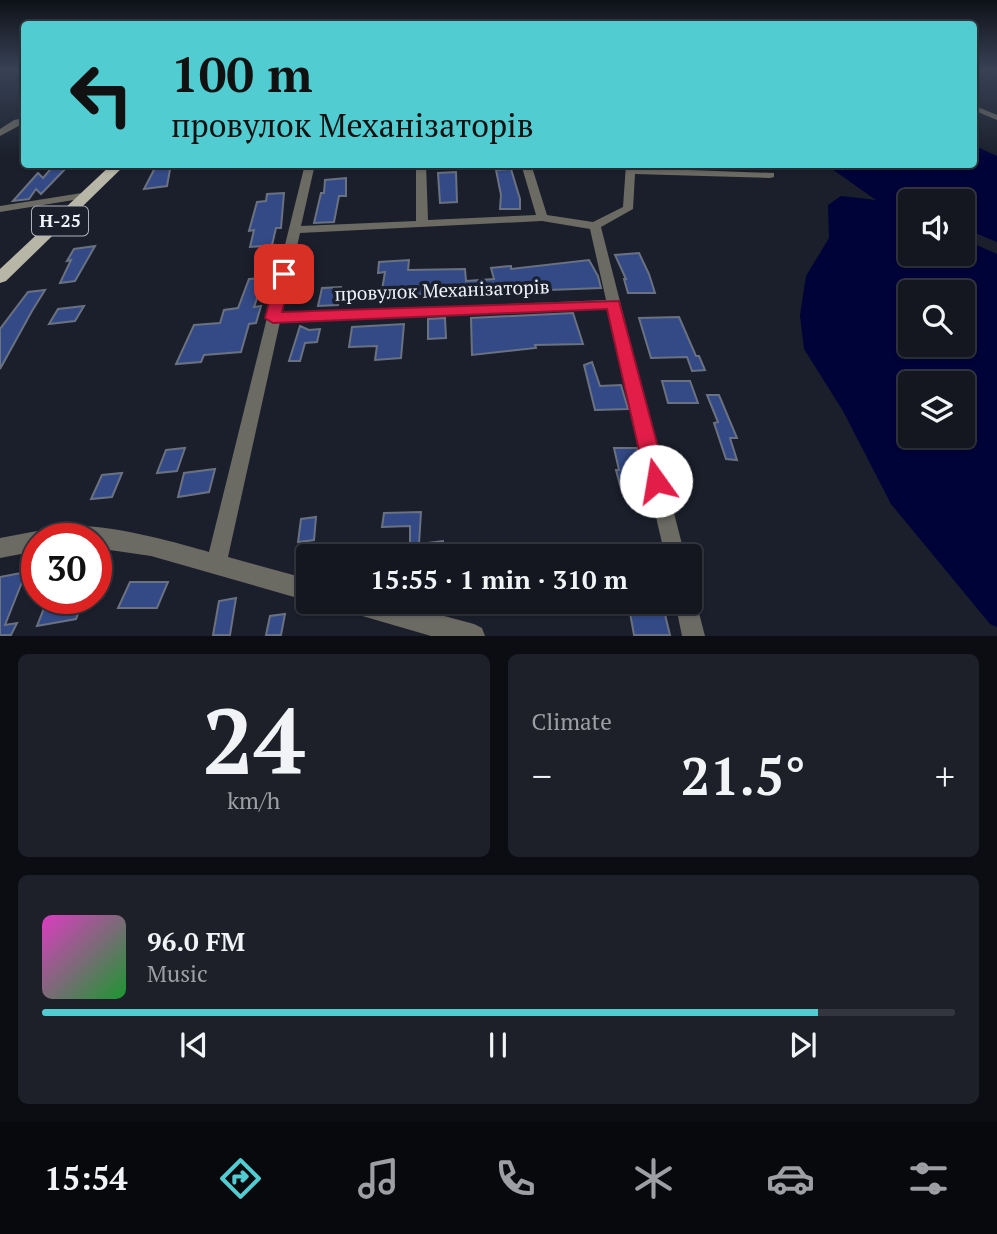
<!DOCTYPE html>
<html lang="en">
<head>
<meta charset="utf-8">
<style>
  body { margin:0; font-family:"PT Serif",serif; background:#1d2029; color:#f1f3f6; height:100vh; display:flex; flex-direction:column; font-size:26px; white-space:nowrap }
  * { box-sizing:border-box; margin:0 }
  p { font-size:23px; color:#9d9fa5 }
  .icon { flex:none; width:38px; height:38px; fill:none; stroke:currentColor; stroke-width:2; stroke-linecap:round; stroke-linejoin:round }
  .map { position:relative; height:636px; overflow:hidden }
  .panel { display:flex; flex-direction:column; gap:18px; padding:18px; background:#0b0d12; flex:1 }
  .panel>* { flex:none }
  .top-card { position:absolute; left:21px; top:21px; width:956px; height:147px; border-radius:7px; box-shadow:0 2px 5px #0004,0 0 0 2px #33363e; background:#51ccd1; color:#111; overflow:hidden }
  .buttons { position:absolute; left:898px; top:189px; display:grid; gap:14px }
  .buttons a { display:grid; place-items:center; width:77px; height:77px; border-radius:7px; background:#141720; box-shadow:0 2px 5px #0004,0 0 0 2px #33363e; font-size:35px }
  .speed { position:absolute; left:21px; top:523px; display:flex; gap:14px; font-size:35px; font-weight:700; text-align:center }
  .speed>* { display:grid; place-content:center; width:91px; height:91px; border-radius:50%; background:#141720; box-shadow:0 2px 5px #0004,0 0 0 2px #33363e; line-height:1 }
  .speed .limit { border:10px solid #d22; background:#fff; color:#111 }
  .pin { position:absolute; display:grid; place-items:center; width:60px; height:60px; color:#fff; margin:-30px; border-radius:14px; box-shadow:0 4px 10px #0006 }
  .me { position:absolute; width:77px; margin:-38px; rotate:347deg; stroke-linejoin:round; filter:drop-shadow(0 0 5px #0008) }
  .turn { display:flex; align-items:center; gap:24px; height:147px; padding:0 35px; font-size:32px }
  .turn .icon { width:91px; height:91px; stroke-width:2.5 }
  .turn b { display:block; font-size:49px; line-height:60px }
  .big { font-size:52px; font-weight:700; line-height:1.1 }
  .panel .tile { flex:1; display:flex; flex-direction:column; justify-content:center; gap:10px; min-width:0; padding:0 24px; border-radius:10px; background:#1d2029 }
  .panel .dial { align-items:center; gap:0 }
  .dial b { font-size:91px; line-height:1 }
  .song { display:flex; align-items:center; gap:21px }
  .cover { width:84px; height:84px; border-radius:10px; background:linear-gradient(135deg,hsl(310 70% 55%),hsl(130 70% 35%)) }
  .played { height:7px; border-radius:4px; background:linear-gradient(90deg,#51ccd1 85%,#33363e 85%) }
  .keys { display:flex; justify-content:space-around; direction:ltr }
  .heat { display:flex; justify-content:space-between; align-items:center; font-size:38px; direction:ltr }
  .panel .tiles { flex:1; display:grid; gap:18px; grid-template-columns:1fr 1fr }
  .tile:last-child { grid-column:span 2 }
  .trip { position:absolute; left:296px; top:544px; width:406px; height:70px; border-radius:7px; background:#141720; box-shadow:0 2px 5px #0004,0 0 0 2px #33363e; font-weight:700; line-height:70px; text-align:center }
  .dock { display:flex; height:112px; justify-content:space-around; align-items:center; background:#08090d; color:#9d9fa5 }
  .dock .icon { width:49px; height:49px }
  .dock .active { color:#51ccd1 }
  .dock b { font-size:32px; color:#f1f3f6 }
  .map>svg:first-child { display:block }
</style>
</head>
<body>
<div class="map">
<svg width="997" height="636" viewBox="0 0 997 636">
  <rect width="100%" height="100%" fill="#1a1f2b"/>
  <path fill="#000338" fill-rule="evenodd" d="M973 145 997 156V242L963 228 962 201H910V210L903 209 910 214V254H962L963 239 997 254V627L990 624 891 504 843 411 804 349 800 315 806 276 829 238 828 205 841 196 876 200 832 169V165L973 164ZM910 292H962V345H910ZM910 383H962V436H910Z"/>
  <g fill="#334a86" stroke="#6a7180" stroke-width="2">
    <path d="M55 164H70L41 194 36 189 29 199 13 201 38 173 43 178Z"/>
    <path d="M157 164H171L167 186 144 189Z"/>
    <path d="M511 169 520 199V209H500L501 195 496 170Z"/>
    <path d="M456 172 457 202 440 203 438 173Z"/>
    <path d="M346 178V196H339L334 222 314 223 321 193H324L325 180Z"/>
    <path d="M284 193 281 228H276L272 245 250 247 254 230 249 231 257 202 266 201 267 194Z"/>
    <path d="M95 246 75 281 60 283 71 260 67 261 74 249Z"/>
    <path d="M639 253 649 274 655 293H628L624 279H626L615 255Z"/>
    <path d="M409 260 408 270 465 269 466 281 494 279 491 268 511 266V269L589 260 598 276 601 288 381 296 385 272 378 273 379 262Z"/>
    <path d="M264 278 254 307 261 306 256 323 249 324 241 352 204 355 201 362 176 364 194 325 220 323 224 310 238 308 249 279Z"/>
    <path d="M341 287 338 305 318 306 322 288Z"/>
    <path d="M45 290 32 311 0 369V329L28 292Z"/>
    <path d="M84 306 75 321 49 324 58 309Z"/>
    <path d="M573 313 583 344 535 345 536 348 472 355 471 318Z"/>
    <path d="M679 317 696 356H699L705 370 692 371 687 357 651 358 639 318Z"/>
    <path d="M445 318 446 338 428 339V319Z"/>
    <path d="M404 324 401 358 375 360 377 346 349 347 352 327Z"/>
    <path d="M300 326 309 330 320 329 317 342 305 343 300 361H289Z"/>
    <path d="M592 362 600 386 621 385 628 409 595 410 584 365Z"/>
    <path d="M662 381H690L698 403H668Z"/>
    <path d="M707 395H719L737 438H730L737 460 726 459 714 423 718 422Z"/>
    <path d="M185 448 177 471 157 473 166 450Z"/>
    <path d="M614 448H637L639 458H635L645 492 622 493 616 470H619Z"/>
    <path d="M215 469 209 492 178 497 184 473Z"/>
    <path d="M122 473 112 497 91 499 102 475Z"/>
    <path d="M421 512 419 544 443 541 444 556H410V526L382 527 384 513Z"/>
    <path d="M316 517 314 540 298 542 301 519Z"/>
    <path d="M26 572 5 625 17 623 11 635H0V577Z"/>
    <path d="M130 582H168L157 608H118Z"/>
    <path d="M48 598H84L76 619 37 626Z"/>
    <path d="M236 598 230 635H213L219 601Z"/>
    <path d="M628 602H662L670 635H634Z"/>
    <path d="M285 614 281 635H266L270 616Z"/>
  </g>
  <g fill="none" stroke-linecap="round" stroke-linejoin="round">
    <g fill="#6b6a63" fill-rule="evenodd">
      <path d="M973 105 997 115V120L973 110Z"/>
      <path d="M24 118V123L0 136V129L14 120Z"/>
      <path d="M305 164H315L301 226 416 221V164H426L428 220 536 215 521 164H531L547 215 593 222 623 207 626 164H636V168L774 173V177L770 178 635 174 633 209 601 227 685 556H665L608 309 280 322 228 557 308 579V601L151 556 96 548V539H37V551L0 558V538L37 531 43 534C73 512 173 542 209 552ZM542 221 590 229 606 300 282 313 300 233Z"/>
      <path d="M88 192 93 195 92 197 0 212V206Z"/>
      <path d="M690 592 694 594 705 636H682L675 602H690Z"/>
      <path d="M341 602H392L474 624 482 628 485 636H431L352 613 344 610Z"/>
    </g>
    <path fill="#b7b6a7" fill-rule="evenodd" d="M112 164H126L6 281 0 283V269Z"/>
  </g>
  <linearGradient id="sky" x2="0" y2="1"><stop stop-color="#0e1118"/><stop offset="0.44" stop-color="#384255"/><stop offset="1" stop-color="#384255" stop-opacity="0"/></linearGradient>
  <rect width="997" height="158" fill="url(#sky)"/>
  <path fill="#e11d48" stroke="#92132f" stroke-width="2" d="M284 270 291 274 282 312 619 301 667 481 664 487 656 490 649 487 646 481 607 309 273 323 265 318 276 274Z"/>
  <g text-anchor="middle" stroke-width="7" stroke-linejoin="round" paint-order="stroke">
    <rect fill="#1a1f2b" stroke="#afb3bd" stroke-width="2" x="32" y="206.5" width="56" height="29" rx="5"/>
    <g font-size="18" font-weight="bold" fill="#eff3fc">
      <text x="60" y="227">Н-25</text>
    </g>
    <g font-size="19" fill="#eff3fc" stroke="#1a1f2b">
      <text transform="translate(442 290) rotate(-2)" y="7">провулок Механізаторів</text>
    </g>
  </g>
</svg>
<div class="buttons">
<a><svg class="icon" aria-label="sound" viewBox="0 0 24 24"><path d="M4 9h4l5-4v14l-5-4H4zM17 9q2 3 0 6"/></svg></a>
<a><svg class="icon" aria-label="search" viewBox="0 0 24 24"><circle cx="10" cy="10" r="6"/><path d="M15 15l6 6"/></svg></a>
<a><svg class="icon" aria-label="layers" viewBox="0 0 24 24"><path d="M12 4l9 5-9 5-9-5zM3 14l9 5 9-5"/></svg></a>
</div>
<div class="speed"><div class="limit">30</div></div>
<div class="pin" style="left:284px;top:274px;background:#d93025"><svg class="icon" aria-label="arrive" viewBox="0 0 24 24"><path d="M6 21V4h12l-3 4 3 4H6"/></svg></div>
<svg class="me" style="left:656px;top:481px" viewBox="-20 -20 40 40"><circle r="19" fill="#fff"/><path d="M0-13L10 11 0 6-10 11z" fill="#e11d48"/></svg>
<div class="trip">15:55 · 1 min · 310 m</div>
<div class="top-card">
<div class="turn"><svg class="icon" aria-label="left" viewBox="0 0 24 24"><path d="M17 20v-9H6M10 6l-5 5 5 5"/></svg><div><b>100 m</b>провулок Механізаторів</div></div>
</div>
</div>
<section class="panel">
<div class="tiles">
<div class="tile dial"><b>24</b><p>km/h</p></div>
<div class="tile"><p>Climate</p>
<div class="heat"><a>−</a><b class="big">21.5°</b><a>+</a></div>
</div>
<div class="tile">
<div class="song"><i class="cover"></i><div><b>96.0 FM</b><p>Music</p></div></div>
<div class="played"></div>
<div class="keys"><svg class="icon" aria-label="previous" viewBox="0 0 24 24"><path d="M18 5L8 12l10 7zM5 5v14"/></svg><svg class="icon" aria-label="pause" viewBox="0 0 24 24"><path d="M8 5v14M16 5v14"/></svg><svg class="icon" aria-label="next" viewBox="0 0 24 24"><path d="M6 5l10 7-10 7zM19 5v14"/></svg></div>
</div>
</div>
</section>
<nav class="dock">
<b>15:54</b>
<svg class="icon active" aria-label="directions" viewBox="0 0 24 24"><path d="M12 3l9 9-9 9-9-9zM9 14v-3h6M13 9l2 2-2 2"/></svg>
<svg class="icon" aria-label="music" viewBox="0 0 24 24"><path d="M9 18V5l10-2v13"/><circle cx="6" cy="18" r="3"/><circle cx="16" cy="16" r="3"/></svg>
<svg class="icon" aria-label="phone" viewBox="0 0 24 24"><path d="M5 4h4l2 5-3 2q2 4 5 5l2-3 5 2v4C11 20 4 13 5 4z"/></svg>
<svg class="icon" aria-label="climate" viewBox="0 0 24 24"><path d="M12 3v18M4 7l16 10M4 17L20 7"/></svg>
<svg class="icon" aria-label="car" viewBox="0 0 24 24"><path d="M5 17H2v-5l4-1 3-4h7l3 4 3 1v5h-3M9 17h6M6 11h13"/><circle cx="7" cy="17" r="2"/><circle cx="17" cy="17" r="2"/></svg>
<svg class="icon" aria-label="filters" viewBox="0 0 24 24"><path d="M4 7h16M4 17h16"/><circle cx="9" cy="7" r="2"/><circle cx="15" cy="17" r="2"/></svg>
</nav>
</body>
</html>
